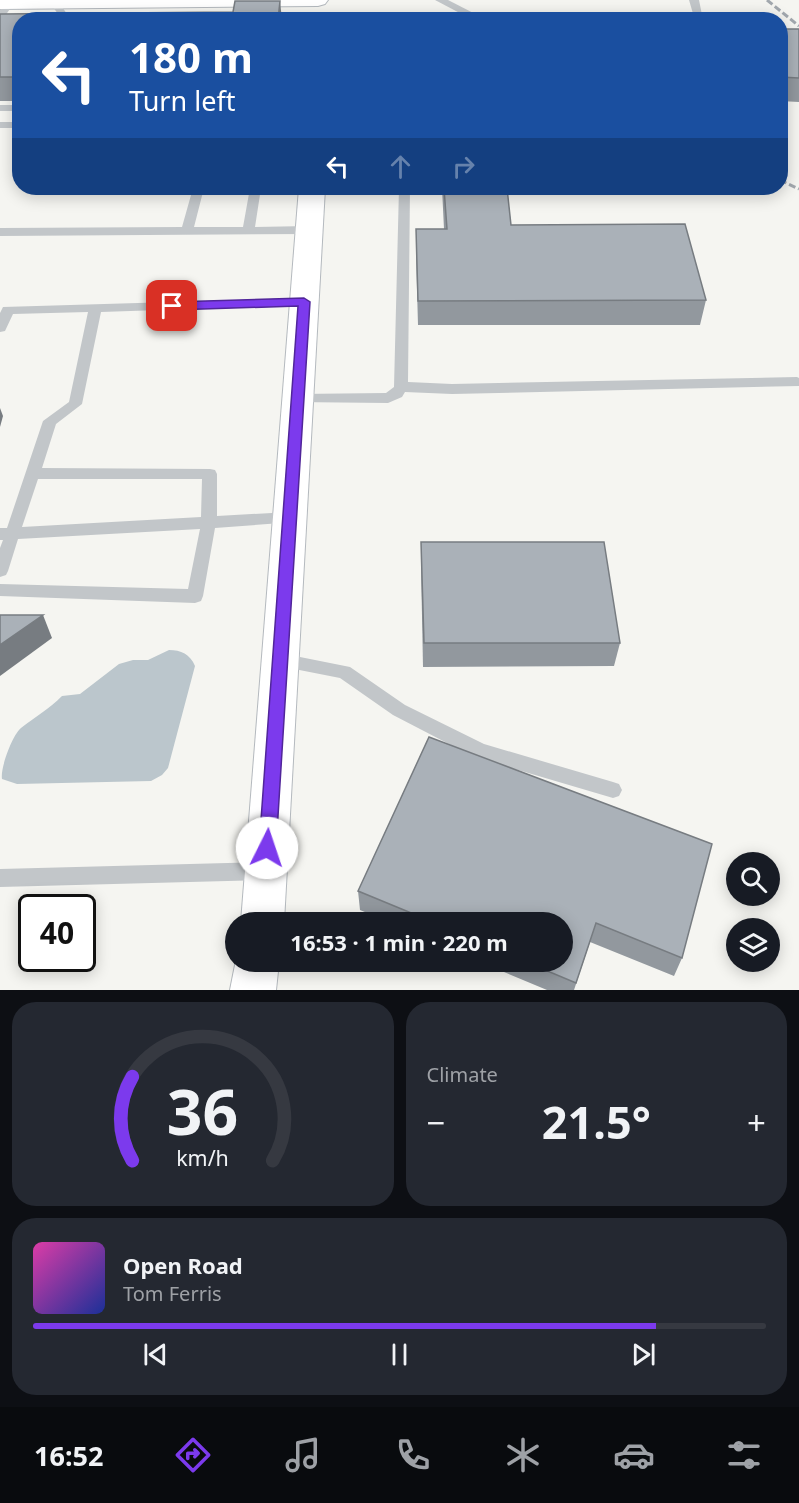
<!DOCTYPE html>
<html lang="en">
<head>
<meta charset="utf-8">
<style>
  body { margin:0; font-family:"Noto Sans",sans-serif; background:#242831; color:#f1f3f6; height:100vh; display:flex; flex-direction:column; font-size:22px; white-space:nowrap }
  * { box-sizing:border-box; margin:0 }
  p { font-size:20px; color:#9ea1a6 }
  .icon { flex:none; width:33px; height:33px; fill:none; stroke:currentColor; stroke-width:2; stroke-linecap:round; stroke-linejoin:round }
  .map { position:relative; height:990px; overflow:hidden }
  .panel { display:flex; flex-direction:column; gap:12px; padding:12px; background:#0d0f14; flex:1 }
  .panel>* { flex:none }
  .guide { position:absolute; left:12px; top:12px; width:776px; height:183px; border-radius:24px; box-shadow:0 3px 15px #0003; background:#1a4fa0; color:#fff; overflow:hidden }
  .controls { position:absolute; left:726px; top:852px; display:grid; gap:12px }
  .controls a { display:grid; place-items:center; width:54px; height:54px; border-radius:50%; background:#171b24; box-shadow:0 3px 15px #0003; font-size:30px }
  .speed { position:absolute; left:18px; top:894px; display:flex; gap:12px; font-size:30px; font-weight:700; text-align:center }
  .speed>* { display:grid; place-content:center; width:78px; height:78px; border-radius:50%; background:#171b24; box-shadow:0 3px 15px #0003; line-height:1 }
  .speed .limit { border:3px solid #111; border-radius:9px; background:#fff; color:#111 }
  .pin { position:absolute; display:grid; place-items:center; width:51px; height:51px; color:#fff; margin:-26px; border-radius:12px; box-shadow:0 3px 9px #0006 }
  .me { position:absolute; width:66px; margin:-33px; rotate:4deg; stroke-linejoin:round; filter:drop-shadow(0 0 4px #0008) }
  .turn { display:flex; align-items:center; gap:21px; height:126px; padding:0 18px; font-size:27px }
  .turn .icon { width:78px; height:78px; stroke-width:2.5 }
  .turn b { display:block; font-size:42px; line-height:51px }
  .lanes { display:flex; align-items:center; height:57px; padding:0 18px; background:#0003; justify-content:center; gap:30px; direction:ltr }
  .lanes .off { opacity:.35 }
  .big { font-size:45px; font-weight:700; line-height:1.1 }
  .panel .widget { flex:1; display:flex; flex-direction:column; justify-content:center; gap:9px; min-width:0; padding:0 21px; border-radius:24px; background:#242831 }
  .panel .dial { align-items:center; gap:0 }
  .dial svg { height:156px; overflow:visible; fill:none; stroke:#363941; stroke-width:7; stroke-linecap:round; text-anchor:middle }
  .dial text { fill:#f1f3f6; stroke:none }
  .song { display:flex; align-items:center; gap:18px }
  .cover { width:72px; height:72px; border-radius:9px; background:linear-gradient(135deg,hsl(320 70% 55%),hsl(230 70% 35%)) }
  .played { height:6px; border-radius:3px; background:linear-gradient(90deg,#7c3aed 85%,#363941 85%) }
  .keys { display:flex; justify-content:space-around; direction:ltr }
  .heat { display:flex; justify-content:space-between; align-items:center; font-size:33px; direction:ltr }
  .panel .tiles { flex:1; display:grid; gap:12px; grid-template-columns:1fr 1fr }
  .widget:last-child { grid-column:span 2 }
  .trip { position:absolute; left:225px; top:912px; width:348px; height:60px; border-radius:30px; background:#171b24; box-shadow:0 3px 15px #0003; font-weight:700; line-height:60px; text-align:center }
  .dock { display:flex; height:96px; justify-content:space-around; align-items:center; background:#090b0e; color:#9ea1a6 }
  .dock .icon { width:42px; height:42px }
  .dock .active { color:#7c3aed }
  .dock b { font-size:27px; color:#f1f3f6 }
  .map>svg:first-child { display:block }
</style>
</head>
<body>
<div class="map">
<svg width="799" height="990" viewBox="0 0 799 990">
  <rect width="100%" height="100%" fill="#f5f5f1"/>
  <path fill="#bbc6cc" d="M169 650C181 650 190 654 195 666L168 768 162 775 151 781 17 784 2 779C0 768 13 734 21 728 35 717 49 709 62 696L80 694 119 664 133 660H148Z"/>
  <g fill="none" stroke-linecap="round" stroke-linejoin="round">
    <g stroke="#b4b9be" stroke-width="2">
      <g id="secondary">
        <path d="M0 0H328L325 4 318 6 0 9Z"/>
        <path d="M299 188H325L284 922H241Z"/>
        <path d="M236 960 279 962 276 990H230Z"/>
      </g>
    </g>
    <g fill="#c2c6c9" fill-rule="evenodd">
      <path d="M435 0H448L487 20H473Z"/>
      <path d="M689 0H699L703 20H691L694 17Z"/>
      <path d="M6 1 14 3 3 19 0 20V10Z"/>
      <path d="M52 1H58L67 14 78 20 61 18 50 3Z"/>
      <rect x="0" y="105" width="20" height="6"/>
      <rect x="0" y="122" width="20" height="6"/>
      <path d="M193 188H204L194 227H243L250 188H261L255 227 309 226 315 230 309 234 0 236V228L182 227Z"/>
      <path d="M399 188H410L408 382 452 384 797 377 799 378V386L452 394 405 392 402 397 388 403 293 402 291 399 298 394 386 393 394 387Z"/>
      <path d="M304 298 309 299 310 302 309 305 101 312 82 404 56 424 42 468 210 469 215 470 217 474V516L290 512 295 514 298 518 295 522 215 528 203 596 201 601 195 603 0 596V584L188 589 200 529 18 539 8 571 6 575 0 577V548L3 540H0V528H7L43 421 69 402 88 312 13 314 5 331 0 332V313L3 307ZM38 479H202L201 517 22 527Z"/>
      <path d="M280 653 350 667 405 705 484 744 613 782 619 784 622 790 619 796 613 798 474 757 393 715 340 678 274 665 272 660 274 655Z"/>
      <path d="M264 862 271 864 274 871 271 878 264 880 0 887V869Z"/>
    </g>
    <use href="#secondary" fill="#fff" fill-rule="evenodd"/>
    <g stroke="#a2a8ae" stroke-width="3" stroke-dasharray="7 3" stroke-linecap="butt">
      <path d="M767 0 799 26"/>
      <path d="M780 180 799 189"/>
    </g>
  </g>
  <g fill="#92989e">
    <path d="M0 14 282 20H20V101H0Z"/>
    <path d="M780 29H799V102L780 101Z"/>
    <path d="M442 188H507L511 225 706 300 700 325H418L416 254V229H444Z"/>
    <path d="M421 542 620 643 614 666 423 667 421 566Z"/>
    <path d="M429 737 682 958 674 976 590 942 574 990H547L480 962H562V922H389L360 910 358 891Z"/>
  </g>
  <g fill="#777c81">
    <path d="M280 1 282 20H278Z"/>
    <path d="M0 408 3 416 0 427Z"/>
    <path d="M43 615 52 638 0 676V645Z"/>
  </g>
  <g fill="#aab1b8" stroke="#777c81" stroke-width="1.5">
    <path d="M235 1H280L278 20H20V77H0V14L233 12Z"/>
    <path d="M780 29H799V78L780 77Z"/>
    <path d="M444 188H507L511 225 685 224 706 300 418 301 416 229H447Z"/>
    <path d="M421 542H604L620 643H424Z"/>
    <path d="M0 615H43L0 645Z"/>
    <path d="M429 737 712 844 682 958 596 923 576 983 526 962H562V922H433L358 891Z"/>
  </g>
  <path fill="#7c3aed" stroke="#51269a" stroke-width="1.5" d="M304 298 310 302 276 848 273 854 267 856 261 854 259 848 298 306 172 310 166 306 172 302Z"/>
</svg>
<div class="controls">
<a><svg class="icon" aria-label="search" viewBox="0 0 24 24"><circle cx="10" cy="10" r="6"/><path d="M15 15l6 6"/></svg></a>
<a><svg class="icon" aria-label="layers" viewBox="0 0 24 24"><path d="M12 4l9 5-9 5-9-5zM3 14l9 5 9-5"/></svg></a>
</div>
<div class="speed"><div class="limit">40</div></div>
<div class="pin" style="left:172px;top:306px;background:#d93025"><svg class="icon" aria-label="arrive" viewBox="0 0 24 24"><path d="M6 21V4h12l-3 4 3 4H6"/></svg></div>
<svg class="me" style="left:267px;top:848px" viewBox="-20 -20 40 40"><circle r="19" fill="#fff"/><path d="M0-13L10 11 0 6-10 11z" fill="#7c3aed"/></svg>
<div class="trip">16:53 · 1 min · 220 m</div>
<div class="guide">
<div class="turn"><svg class="icon" aria-label="left" viewBox="0 0 24 24"><path d="M17 20v-9H6M10 6l-5 5 5 5"/></svg><div><b>180 m</b>Turn left</div></div>
<div class="lanes"><svg class="icon" aria-label="left" viewBox="0 0 24 24"><path d="M17 20v-9H6M10 6l-5 5 5 5"/></svg><svg class="icon off" aria-label="ahead" viewBox="0 0 24 24"><path d="M12 20V5M6 11l6-6 6 6"/></svg><svg class="icon off" aria-label="right" viewBox="0 0 24 24"><path d="M7 20v-9h11M14 6l5 5-5 5"/></svg></div>
</div>
</div>
<section class="panel">
<div class="tiles">
<div class="widget dial"><svg viewBox="0 0 100 80">
<path d="M14 69A42 42 0 1 1 86 69"/>
<path d="M14 69A42 42 0 0 1 14 26" stroke="#7c3aed"/>
<text x="50" y="56" font-size="32" font-weight="700">36</text>
<text x="50" y="72" font-size="11">km/h</text>
</svg></div>
<div class="widget"><p>Climate</p>
<div class="heat"><a>−</a><b class="big">21.5°</b><a>+</a></div>
</div>
<div class="widget">
<div class="song"><i class="cover"></i><div><b>Open Road</b><p>Tom Ferris</p></div></div>
<div class="played"></div>
<div class="keys"><svg class="icon" aria-label="previous" viewBox="0 0 24 24"><path d="M18 5L8 12l10 7zM5 5v14"/></svg><svg class="icon" aria-label="pause" viewBox="0 0 24 24"><path d="M8 5v14M16 5v14"/></svg><svg class="icon" aria-label="next" viewBox="0 0 24 24"><path d="M6 5l10 7-10 7zM19 5v14"/></svg></div>
</div>
</div>
</section>
<nav class="dock">
<b>16:52</b>
<svg class="icon active" aria-label="directions" viewBox="0 0 24 24"><path d="M12 3l9 9-9 9-9-9zM9 14v-3h6M13 9l2 2-2 2"/></svg>
<svg class="icon" aria-label="music" viewBox="0 0 24 24"><path d="M9 18V5l10-2v13"/><circle cx="6" cy="18" r="3"/><circle cx="16" cy="16" r="3"/></svg>
<svg class="icon" aria-label="phone" viewBox="0 0 24 24"><path d="M5 4h4l2 5-3 2q2 4 5 5l2-3 5 2v4C11 20 4 13 5 4z"/></svg>
<svg class="icon" aria-label="climate" viewBox="0 0 24 24"><path d="M12 3v18M4 7l16 10M4 17L20 7"/></svg>
<svg class="icon" aria-label="car" viewBox="0 0 24 24"><path d="M5 17H2v-5l4-1 3-4h7l3 4 3 1v5h-3M9 17h6M6 11h13"/><circle cx="7" cy="17" r="2"/><circle cx="17" cy="17" r="2"/></svg>
<svg class="icon" aria-label="filters" viewBox="0 0 24 24"><path d="M4 7h16M4 17h16"/><circle cx="9" cy="7" r="2"/><circle cx="15" cy="17" r="2"/></svg>
</nav>
</body>
</html>
